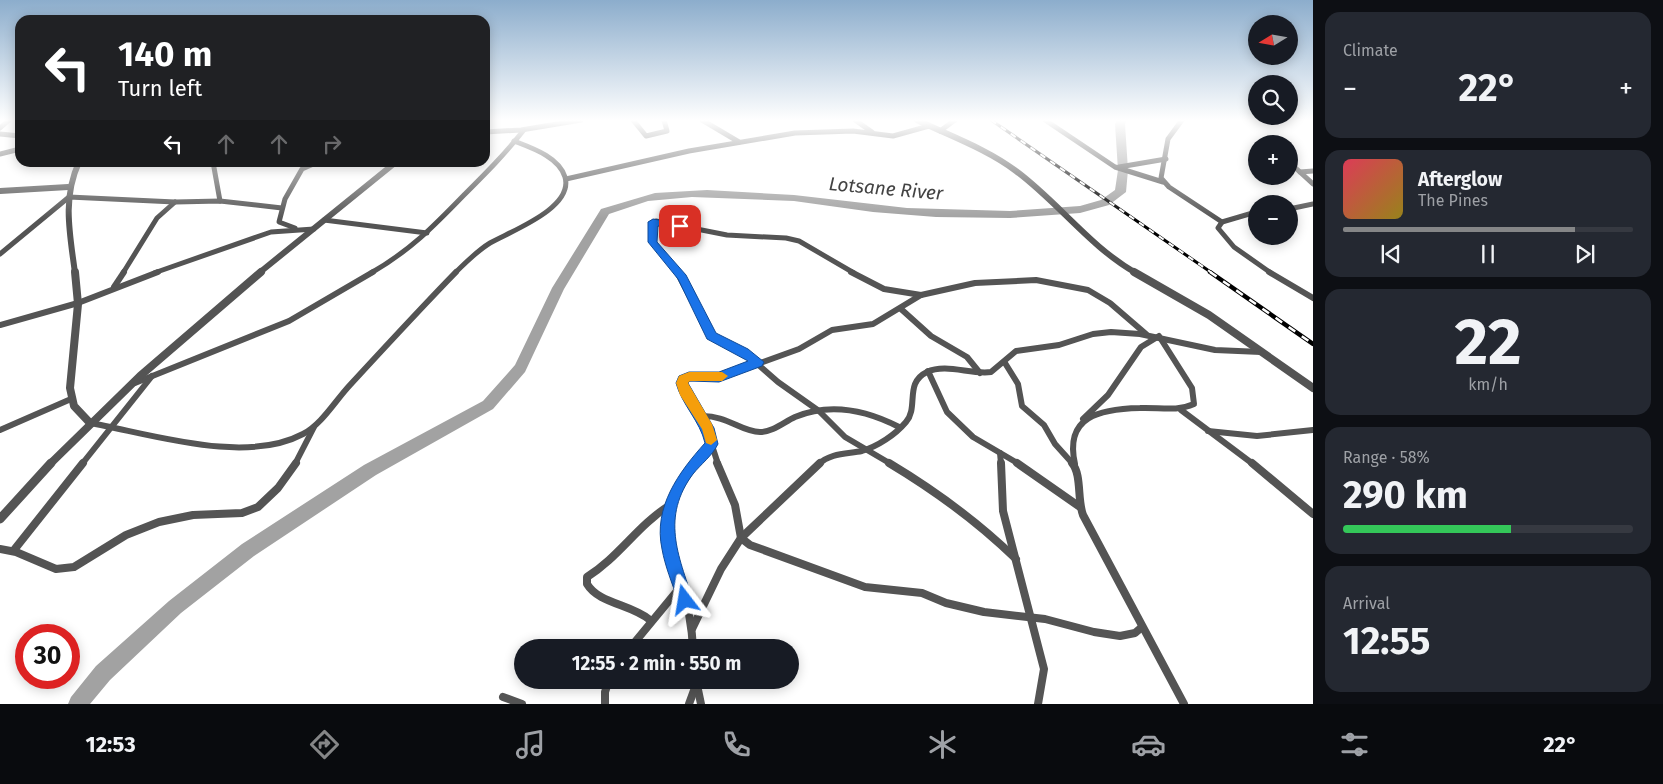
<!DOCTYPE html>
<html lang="en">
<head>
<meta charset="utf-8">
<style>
  body { margin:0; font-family:"Fira Sans",sans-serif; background:#242831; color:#f1f3f6; height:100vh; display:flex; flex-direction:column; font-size:19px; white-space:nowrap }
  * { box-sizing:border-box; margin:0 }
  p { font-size:16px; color:#9ea1a6 }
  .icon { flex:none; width:28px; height:28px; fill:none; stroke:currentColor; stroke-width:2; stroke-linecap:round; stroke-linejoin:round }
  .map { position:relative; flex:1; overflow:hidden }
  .sheet { display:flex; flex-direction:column; gap:12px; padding:12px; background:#0d0f14; width:350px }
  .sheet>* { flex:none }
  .top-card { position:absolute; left:15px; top:15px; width:475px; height:152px; border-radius:15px; box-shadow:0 2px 12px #0003; background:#202124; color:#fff; overflow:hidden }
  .needle { width:32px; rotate:259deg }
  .tools { position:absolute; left:1248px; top:15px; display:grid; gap:10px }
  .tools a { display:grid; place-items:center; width:50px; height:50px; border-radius:50%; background:#171b24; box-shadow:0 2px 12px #0003; font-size:25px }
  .speed { position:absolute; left:15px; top:624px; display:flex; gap:10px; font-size:25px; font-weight:700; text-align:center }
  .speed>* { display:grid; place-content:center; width:65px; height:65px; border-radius:50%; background:#171b24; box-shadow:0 2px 12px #0003; line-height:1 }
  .speed .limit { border:8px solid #d22; background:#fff; color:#111 }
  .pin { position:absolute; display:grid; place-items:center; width:42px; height:42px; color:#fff; margin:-21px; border-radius:10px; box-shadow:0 2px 8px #0006 }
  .me { position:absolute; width:55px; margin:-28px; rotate:346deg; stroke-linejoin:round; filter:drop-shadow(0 0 4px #0008) }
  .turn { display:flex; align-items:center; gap:18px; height:105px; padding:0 20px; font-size:22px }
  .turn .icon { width:65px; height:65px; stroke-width:2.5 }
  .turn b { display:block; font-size:35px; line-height:42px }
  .lanes { display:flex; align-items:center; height:48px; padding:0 20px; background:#0003; justify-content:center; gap:25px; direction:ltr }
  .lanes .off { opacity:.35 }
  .big { font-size:38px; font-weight:700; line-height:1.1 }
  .sheet .widget { flex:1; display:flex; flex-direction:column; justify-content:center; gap:8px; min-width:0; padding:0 18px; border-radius:15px; background:#242831 }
  .sheet .dial { align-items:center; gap:0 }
  .dial b { font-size:65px; line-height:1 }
  .song { display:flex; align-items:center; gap:15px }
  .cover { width:60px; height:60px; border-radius:8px; background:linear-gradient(135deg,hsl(350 70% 55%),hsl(50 70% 35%)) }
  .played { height:5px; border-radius:2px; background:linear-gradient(90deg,#858687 80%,#363941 80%) }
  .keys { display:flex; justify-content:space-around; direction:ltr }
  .heat { display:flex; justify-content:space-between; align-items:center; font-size:28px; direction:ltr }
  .charge { height:8px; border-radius:4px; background:linear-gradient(90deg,#34c759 58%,#363941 0) }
  .trip { position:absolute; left:514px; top:639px; width:285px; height:50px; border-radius:25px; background:#171b24; box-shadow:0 2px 12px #0003; font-weight:700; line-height:50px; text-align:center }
  .tab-bar { display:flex; height:80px; justify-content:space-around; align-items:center; background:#090b0e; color:#9ea1a6 }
  .tab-bar .icon { width:35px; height:35px }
  .tab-bar .current { color:#858687 }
  .tab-bar b { font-size:22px; color:#f1f3f6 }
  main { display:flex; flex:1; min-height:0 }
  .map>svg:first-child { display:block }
</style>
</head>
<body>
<main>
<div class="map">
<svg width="1313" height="704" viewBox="0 0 1313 704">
  <rect width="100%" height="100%" fill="#fff"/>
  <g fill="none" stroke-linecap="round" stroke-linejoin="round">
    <path fill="#a2a2a2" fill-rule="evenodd" d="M1117 120H1127L1125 124 1128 170 1126 192 1109 205 1080 213 1010 218 936 217 873 212 794 201 692 197 648 201 609 214 564 289 525 372 493 409 376 475 254 556 181 613 110 680 90 704H68L71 697 96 666 169 601 242 544 364 465 483 401 515 365 552 288 601 209 655 193 707 190 794 195 907 208 1010 211 1080 206 1101 200 1115 190 1118 170 1115 124Z"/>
    <g stroke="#545454" stroke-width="5">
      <path d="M633 120 646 136 667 131 664 120"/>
      <path d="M702 120 739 142"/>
      <path d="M855 120 872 132"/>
      <path d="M1045 120 1115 167 1163 182"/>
      <path d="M1182 120 1168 139 1161 178 1169 187 1222 222"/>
      <path d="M0 128 9 120"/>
      <path d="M940 131 955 120"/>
      <path d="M485 132 521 130 581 120"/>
      <path d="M0 134 20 136"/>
      <path d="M0 154 20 149"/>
      <path d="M213 162 220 201"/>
      <path d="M1289 162 1313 184"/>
      <path d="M1119 167 1166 159"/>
      <path d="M1300 172 1313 171"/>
      <path d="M566 179 689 151 795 133 853 131 893 136 929 126"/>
      <path d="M1289 209 1313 204"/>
      <path d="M1256 212 1222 222 1218 228 1234 247 1271 273"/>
      <path d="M324 220 427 233"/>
      <path d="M295 228 279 222 285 199 302 169 318 162"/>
      <path d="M0 254 69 197 175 202 220 201 282 208"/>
      <path d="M123 273 157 218 175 202"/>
      <path d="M154 273 271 232 314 229"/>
      <path d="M371 273C411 250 434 226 465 194 487 172 504 155 523 131"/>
      <path d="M455 273C466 262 477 251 490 243 511 231 574 208 565 177 559 157 532 148 514 141"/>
      <path d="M678 273 653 242 651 223 656 221 727 235 786 238 799 241 854 273"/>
    </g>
    <g stroke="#545454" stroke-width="6">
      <path d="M677 272 711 336 744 352 778 382 819 411 845 437 891 464"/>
      <path d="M851 272 884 289 921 295"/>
      <path d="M1269 272 1313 298"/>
      <path d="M114 287 124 272"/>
      <path d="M901 309 931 336 967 357 980 373"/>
      <path d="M0 325 78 303 158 272"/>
      <path d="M1005 363 1018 384 1022 406 1044 425 1055 444 1073 464"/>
      <path d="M928 371 947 412 973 437 1019 464"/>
      <path d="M135 383 289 321 373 272"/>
      <path d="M1181 410 1253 464"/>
      <path d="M701 416C727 415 741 432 760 432 773 432 784 422 795 417 831 402 866 410 899 427"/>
      <path d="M90 423C151 434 245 465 303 434 322 424 335 401 350 385 385 347 420 309 456 272"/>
      <path d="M0 430 71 399"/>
      <path d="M1208 431 1257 436 1313 430"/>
      <path d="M1000 453 1001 464"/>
      <path d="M82 464 152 376"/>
      <path d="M295 464 314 427"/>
      <path d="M695 464 712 444"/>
      <path d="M718 464 705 424 686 395 684 379 727 375 799 349 832 330 873 324 921 295 975 283 1036 280 1088 290 1110 303 1146 334"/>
      <path d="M819 464C830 453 847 454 862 451 878 446 895 435 906 422 919 407 904 383 927 372 946 363 971 375 991 372L1016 351 1059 345 1093 334 1111 332 1140 334 1215 350 1261 352"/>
      <path d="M1075 464C1064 416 1100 409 1140 408 1159 407 1176 412 1194 404L1192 388 1159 336 1141 347 1108 395 1083 419"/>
    </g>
    <g stroke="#545454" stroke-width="8">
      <path d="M717 463 735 505 741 538 750 545 865 587 922 593 946 603 984 612 1045 619 1094 632 1120 636 1135 633 1142 627"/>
      <path d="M889 463C934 490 978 522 1016 559"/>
      <path d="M1001 463 1003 511 1044 669 1038 704"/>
      <path d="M1017 463 1080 507"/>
      <path d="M1072 463C1082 475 1077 499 1083 515L1184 704"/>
      <path d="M1252 463 1313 514"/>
      <path d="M0 549 16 552 56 569 74 567 126 535 159 522 193 515 242 513 258 507 278 488 296 463"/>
      <path d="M14 550 83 463"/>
      <path d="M650 620C631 604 599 604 587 584V577C619 557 637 526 670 505"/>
      <path d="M692 629 721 569 741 538 820 463"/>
      <path d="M630 648 682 585"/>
      <path d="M693 648C692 625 687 602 681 580 677 568 670 556 667 544 660 514 679 485 696 463"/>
      <path d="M696 680 701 704"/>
      <path d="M503 697 522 704"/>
      <path d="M605 704V692L609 680"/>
      <path d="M689 704 696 685"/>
    </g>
    <g stroke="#545454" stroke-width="6">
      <path d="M917 120C950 136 987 149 1016 171 1058 202 1090 247 1136 273"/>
      <path d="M0 191 68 187"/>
      <path d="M75 273C70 234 62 199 79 162"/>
      <path d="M259 273 396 162"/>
    </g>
    <g stroke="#545454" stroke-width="8">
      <path d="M75 272 78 304 70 388 74 406 90 423"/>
      <path d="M1134 272 1209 315 1313 388"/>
      <path d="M50 464 140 376 261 272"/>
    </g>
    <path stroke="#545454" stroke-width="9" d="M0 519 51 463"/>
    <g stroke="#000" stroke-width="3">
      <path id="rail-far1" d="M991 120 1212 273"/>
    </g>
    <g stroke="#000" stroke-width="4.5">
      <path id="rail" d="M1210 272 1313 344"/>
    </g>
    <use href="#rail-far1" stroke="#fff" stroke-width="2" stroke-dasharray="6" stroke-linecap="butt"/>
    <use href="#rail" stroke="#fff" stroke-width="2.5" stroke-dasharray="8" stroke-linecap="butt"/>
  </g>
  <linearGradient id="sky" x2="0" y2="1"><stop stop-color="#8cadcc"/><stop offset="0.55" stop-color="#fff"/><stop offset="1" stop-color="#fff" stop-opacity="0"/></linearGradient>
  <rect width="1313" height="219" fill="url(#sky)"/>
  <path fill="#1a73e8" stroke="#114b97" d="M653 219 684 224 685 226 680 230 658 226 657 242 686 275 716 333 748 349 764 362 762 366 719 382 690 381 688 383 714 428 718 444C712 456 701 464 693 474 661 517 678 555 693 600L690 605 685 607 680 605 678 600C672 583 665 566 662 549 653 507 679 472 705 443 700 421 682 405 676 383L679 376 689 372H719L748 361 707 339 678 279 648 242V222Z"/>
  <path fill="#f59e0b" d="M689 372H722L728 376 722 381H690L688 383 712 424 717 440 711 445 706 443 702 429 680 395 676 383 679 376Z"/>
  <g text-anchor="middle" stroke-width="4.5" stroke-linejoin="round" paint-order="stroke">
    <g font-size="19" font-style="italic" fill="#434343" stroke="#fff">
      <text transform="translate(886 188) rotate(5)" y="7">Lotsane River</text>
    </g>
  </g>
</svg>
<div class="tools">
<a><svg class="needle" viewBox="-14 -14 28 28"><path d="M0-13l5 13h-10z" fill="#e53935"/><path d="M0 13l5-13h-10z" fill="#9ea1a6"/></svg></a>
<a><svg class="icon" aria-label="search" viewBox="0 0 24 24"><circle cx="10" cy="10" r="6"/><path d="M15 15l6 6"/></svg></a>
<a>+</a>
<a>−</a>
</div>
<div class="speed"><div class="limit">30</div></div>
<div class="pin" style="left:680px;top:226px;background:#d93025"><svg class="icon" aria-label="arrive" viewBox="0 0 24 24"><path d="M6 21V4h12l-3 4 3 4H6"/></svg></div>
<svg class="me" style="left:685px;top:600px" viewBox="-20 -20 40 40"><path d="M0-17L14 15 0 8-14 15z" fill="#1a73e8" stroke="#fff" stroke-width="4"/></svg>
<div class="trip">12:55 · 2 min · 550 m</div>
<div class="top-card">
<div class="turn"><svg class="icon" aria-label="left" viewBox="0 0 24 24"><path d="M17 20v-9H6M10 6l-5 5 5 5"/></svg><div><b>140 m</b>Turn left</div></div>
<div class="lanes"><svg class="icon" aria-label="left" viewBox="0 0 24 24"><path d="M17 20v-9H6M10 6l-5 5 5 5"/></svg><svg class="icon off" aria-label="ahead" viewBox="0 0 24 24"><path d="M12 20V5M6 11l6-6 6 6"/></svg><svg class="icon off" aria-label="ahead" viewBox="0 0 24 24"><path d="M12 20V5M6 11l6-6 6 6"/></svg><svg class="icon off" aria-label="right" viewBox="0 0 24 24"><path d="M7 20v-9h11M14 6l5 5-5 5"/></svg></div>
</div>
</div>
<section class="sheet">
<div class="widget"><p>Climate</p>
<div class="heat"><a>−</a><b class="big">22°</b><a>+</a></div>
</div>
<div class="widget">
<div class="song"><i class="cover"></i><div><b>Afterglow</b><p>The Pines</p></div></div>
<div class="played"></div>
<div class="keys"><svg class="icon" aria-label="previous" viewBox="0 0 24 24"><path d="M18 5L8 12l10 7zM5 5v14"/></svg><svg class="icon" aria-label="pause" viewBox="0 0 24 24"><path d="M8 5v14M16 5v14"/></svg><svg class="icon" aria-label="next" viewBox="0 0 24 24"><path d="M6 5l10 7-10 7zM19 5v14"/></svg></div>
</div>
<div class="widget dial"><b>22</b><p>km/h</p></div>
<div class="widget"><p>Range · 58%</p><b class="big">290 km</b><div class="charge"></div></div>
<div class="widget"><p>Arrival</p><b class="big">12:55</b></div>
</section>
</main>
<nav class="tab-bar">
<b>12:53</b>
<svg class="icon current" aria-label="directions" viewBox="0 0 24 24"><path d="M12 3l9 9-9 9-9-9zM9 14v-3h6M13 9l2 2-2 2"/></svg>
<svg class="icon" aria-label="music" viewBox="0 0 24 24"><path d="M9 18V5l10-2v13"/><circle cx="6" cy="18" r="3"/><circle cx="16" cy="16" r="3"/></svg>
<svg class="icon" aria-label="phone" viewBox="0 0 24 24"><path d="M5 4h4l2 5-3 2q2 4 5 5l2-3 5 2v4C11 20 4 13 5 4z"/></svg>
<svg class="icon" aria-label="climate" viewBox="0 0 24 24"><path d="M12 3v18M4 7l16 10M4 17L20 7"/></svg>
<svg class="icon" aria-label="car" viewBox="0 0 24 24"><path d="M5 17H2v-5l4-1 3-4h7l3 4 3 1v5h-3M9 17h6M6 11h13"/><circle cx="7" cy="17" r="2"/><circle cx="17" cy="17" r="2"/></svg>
<svg class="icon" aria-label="filters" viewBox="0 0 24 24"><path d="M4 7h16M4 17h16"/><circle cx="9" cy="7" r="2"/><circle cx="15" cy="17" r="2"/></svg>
<b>22°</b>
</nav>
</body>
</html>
